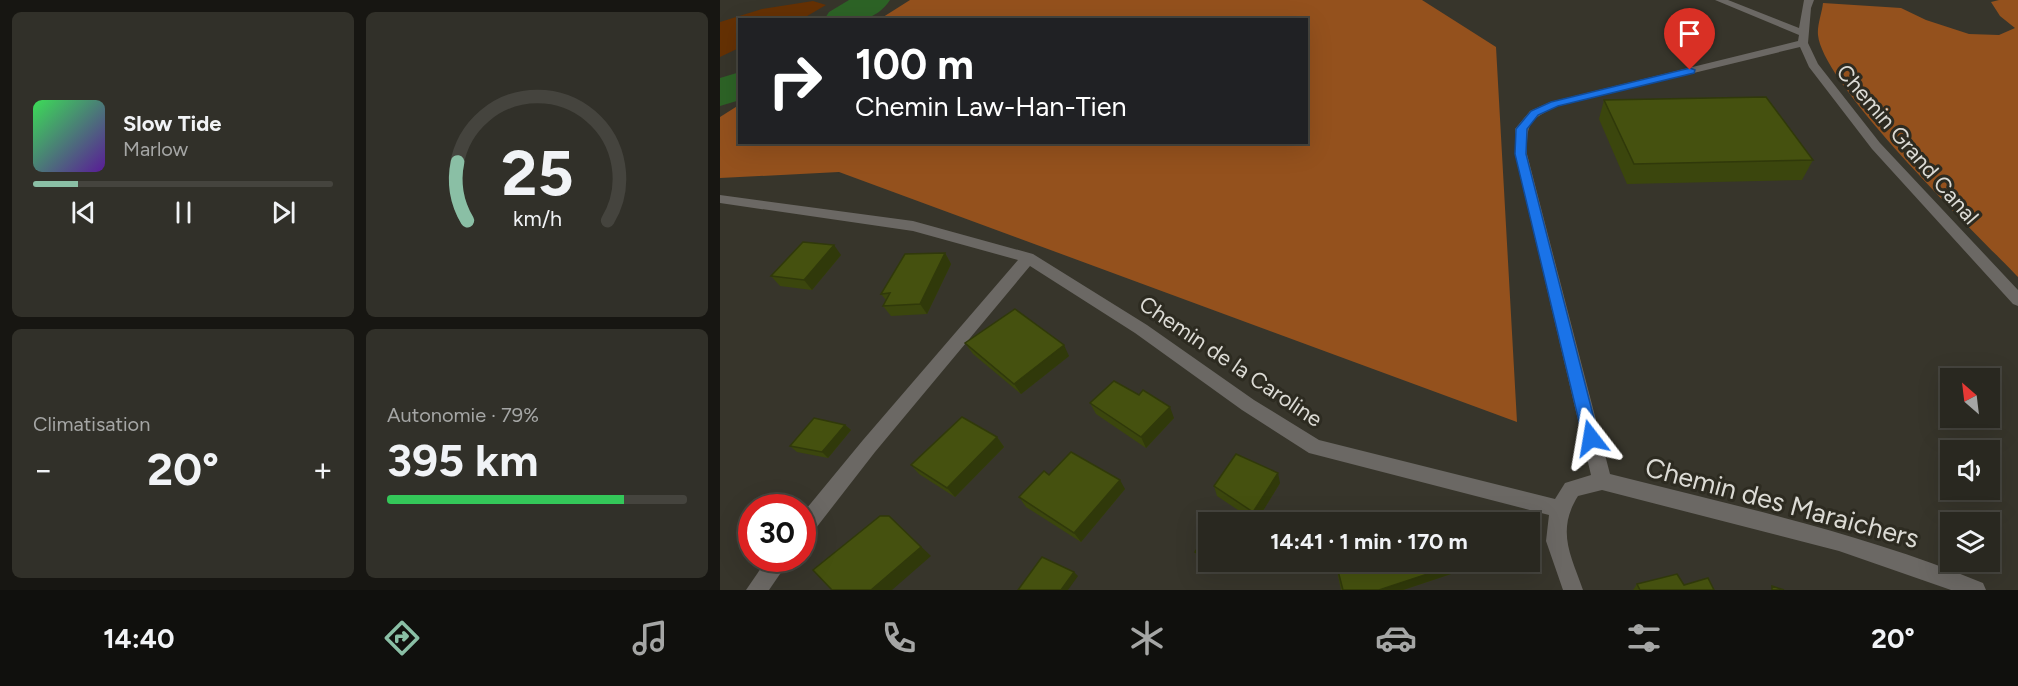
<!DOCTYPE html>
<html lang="fr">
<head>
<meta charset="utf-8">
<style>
  body { margin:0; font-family:Figtree,sans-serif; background:#313029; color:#f1f3f6; height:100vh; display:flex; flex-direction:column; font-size:22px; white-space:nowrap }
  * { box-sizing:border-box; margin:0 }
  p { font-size:20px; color:#a5a6a5 }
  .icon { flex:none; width:33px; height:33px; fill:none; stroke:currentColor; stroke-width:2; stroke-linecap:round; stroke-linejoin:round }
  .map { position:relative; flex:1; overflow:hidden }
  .details { display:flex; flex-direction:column; gap:12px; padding:12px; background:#171612; width:720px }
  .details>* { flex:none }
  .banner { position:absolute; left:18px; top:18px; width:570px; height:126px; border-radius:0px; box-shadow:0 6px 24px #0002,0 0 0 2px #45443e; background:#202124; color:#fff; overflow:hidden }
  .needle { width:39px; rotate:332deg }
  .buttons { position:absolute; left:1220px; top:368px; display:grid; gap:12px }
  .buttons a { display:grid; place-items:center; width:60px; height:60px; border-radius:0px; background:#292820; box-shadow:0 6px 24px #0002,0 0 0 2px #45443e; font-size:30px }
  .speed { position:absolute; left:18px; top:494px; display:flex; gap:12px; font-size:30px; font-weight:700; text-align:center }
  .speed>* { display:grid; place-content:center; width:78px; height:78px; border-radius:50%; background:#292820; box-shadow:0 6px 24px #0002,0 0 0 2px #45443e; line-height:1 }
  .speed .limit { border:9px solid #d22; background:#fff; color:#111 }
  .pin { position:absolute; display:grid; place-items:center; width:51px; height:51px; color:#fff; margin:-62px -26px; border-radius:50% 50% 50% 0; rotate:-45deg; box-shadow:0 0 6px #0007 }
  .pin .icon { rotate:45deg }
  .me { position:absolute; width:66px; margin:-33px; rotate:346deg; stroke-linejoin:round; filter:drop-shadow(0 0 4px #0008) }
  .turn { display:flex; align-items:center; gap:21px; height:126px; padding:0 18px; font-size:27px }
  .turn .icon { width:78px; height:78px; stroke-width:2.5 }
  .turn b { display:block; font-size:42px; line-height:51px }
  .big { font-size:45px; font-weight:700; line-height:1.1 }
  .details .tile { flex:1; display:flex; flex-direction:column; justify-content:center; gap:9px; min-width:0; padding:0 21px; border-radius:9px; background:#313029 }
  .details .dial { align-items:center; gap:0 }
  .dial svg { height:156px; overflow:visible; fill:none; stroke:#45443e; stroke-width:7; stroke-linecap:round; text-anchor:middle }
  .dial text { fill:#f1f3f6; stroke:none }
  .song { display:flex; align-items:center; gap:18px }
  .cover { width:72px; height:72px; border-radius:9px; background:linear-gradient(135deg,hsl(130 70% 55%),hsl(270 70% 35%)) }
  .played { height:6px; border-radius:3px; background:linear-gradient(90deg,#8abfa5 15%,#45443e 15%) }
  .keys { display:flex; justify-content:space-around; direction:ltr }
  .heat { display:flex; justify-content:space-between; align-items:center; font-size:33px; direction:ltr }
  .charge { height:9px; border-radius:4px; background:linear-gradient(90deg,#34c759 79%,#45443e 0) }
  .details .tiles { flex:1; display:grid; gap:12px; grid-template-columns:repeat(2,1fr) }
  .trip { position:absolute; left:478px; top:512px; width:342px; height:60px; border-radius:0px; background:#292820; box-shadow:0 6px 24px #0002,0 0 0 2px #45443e; font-weight:700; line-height:60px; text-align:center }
  .menu { display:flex; height:96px; justify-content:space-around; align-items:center; background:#10100d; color:#a5a6a5 }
  .menu .icon { width:42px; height:42px }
  .menu .current { color:#8abfa5 }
  .menu b { font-size:27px; color:#f1f3f6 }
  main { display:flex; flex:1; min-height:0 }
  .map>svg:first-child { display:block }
</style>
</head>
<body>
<main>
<section class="details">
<div class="tiles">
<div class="tile">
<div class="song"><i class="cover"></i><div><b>Slow Tide</b><p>Marlow</p></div></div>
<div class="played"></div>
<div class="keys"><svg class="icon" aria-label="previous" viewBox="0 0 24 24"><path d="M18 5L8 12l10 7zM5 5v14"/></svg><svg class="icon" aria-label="pause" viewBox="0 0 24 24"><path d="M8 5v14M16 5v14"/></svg><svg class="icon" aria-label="next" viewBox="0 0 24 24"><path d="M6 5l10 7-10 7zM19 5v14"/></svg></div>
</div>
<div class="tile dial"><svg viewBox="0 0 100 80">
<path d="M14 69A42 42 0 1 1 86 69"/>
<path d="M14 69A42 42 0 0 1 9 39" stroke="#8abfa5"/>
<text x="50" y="56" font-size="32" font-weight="700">25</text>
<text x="50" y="72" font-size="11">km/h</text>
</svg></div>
<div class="tile"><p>Climatisation</p>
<div class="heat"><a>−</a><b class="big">20°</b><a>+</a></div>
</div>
<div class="tile"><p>Autonomie · 79%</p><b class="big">395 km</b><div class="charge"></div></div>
</div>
</section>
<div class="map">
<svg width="1298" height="590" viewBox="0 0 1298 590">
  <rect width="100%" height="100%" fill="#37352b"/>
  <path fill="#653104" d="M93 1 106 5 82 19 20 20 19 48 0 57V22L42 9Z"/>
  <g fill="#94511d">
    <path d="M190 0H702L776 47 797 422 119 172 0 178V117L19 105 20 142H586V20L160 19Z"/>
    <path d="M1279 0H1298V277C1257 234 1103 86 1098 35 1097 25 1102 13 1103 3L1181 8 1206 20 1249 34 1279 35 1295 28 1280 16 1271 2Z"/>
  </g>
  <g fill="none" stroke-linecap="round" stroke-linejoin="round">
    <g fill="#2d6326" fill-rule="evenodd">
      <path d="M129 0H170C153 25 131 20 104 20L109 12Z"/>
      <path d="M20 72V100L0 106V78Z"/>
    </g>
    <g fill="#6b6864" fill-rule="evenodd">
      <path d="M995 0H1008L1079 28 1084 0H1094L1091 8 1088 43 1098 64 1160 143 1298 290V306L1293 304 1152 149 1089 67 1080 47 838 106C808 120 807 122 807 154L890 474C1016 506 1143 533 1263 583L1266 590H1231L1119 551 882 490 858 496C836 531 851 555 863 590H843L826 541 829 515 589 453 522 410 415 333 310 266 155 452 89 537 82 539V514L143 440 298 260 193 231 0 203V195L193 221 313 254 427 325 534 400 599 440 835 499 845 483 871 475 795 154V129L810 111 830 102 1078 41 1079 35Z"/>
      <path d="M48 558H71L49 590H26Z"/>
    </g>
  </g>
  <g fill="#3b460d">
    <path d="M884 100 1093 160 1082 180 907 184 879 119Z"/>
    <path d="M225 253 231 264 207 314 171 316 163 306 166 300 161 294Z"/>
    <path d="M121 255 92 290 60 286 51 276Z"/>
    <path d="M245 343 349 356 301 394 253 354Z"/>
    <path d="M370 403 454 418 426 448 376 414Z"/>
    <path d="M125 425 131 430 108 458 77 452 70 446Z"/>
    <path d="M277 437 284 447 235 497 199 474 191 465Z"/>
    <path d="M329 475 405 489 361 542 306 507 299 497Z"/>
    <path d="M560 483 536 522 497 496 494 486Z"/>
    <path d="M489 531V561H512L504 573 479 561 475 552Z"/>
    <path d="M617 567 749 568 683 590H621L618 576Z"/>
    <path d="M917 584 964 585 994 590H913Z"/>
  </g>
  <g fill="#30390a">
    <path d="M114 245 121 255 92 290 84 280Z"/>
    <path d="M225 253 231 264 207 314 200 304Z"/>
    <path d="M344 345 349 356 301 394 294 384Z"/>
    <path d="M450 407 454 418 426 448 421 437Z"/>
    <path d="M125 425 131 430 108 458 102 452Z"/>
    <path d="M277 437 284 447 235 497 227 488Z"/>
    <path d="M558 473 560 483 536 522 533 512Z"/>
    <path d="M400 480 405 489 361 542 354 533Z"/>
    <path d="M169 516 211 556 172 590H151Z"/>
    <path d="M503 561H512L504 573 501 565Z"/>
    <path d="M747 561H751L749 568 683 590H659Z"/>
    <path d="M354 572 358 576 348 590H341Z"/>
  </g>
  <g fill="#45510f" stroke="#30390a" stroke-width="1.5">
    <path d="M1046 97 1093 160 914 164 884 100Z"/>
    <path d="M83 242 114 245 84 280 51 276Z"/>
    <path d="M225 253 200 304 163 306 170 293 161 294 185 254Z"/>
    <path d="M295 309 344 345 294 384 245 343Z"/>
    <path d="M394 381 419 395 423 390 450 407 421 437 370 403Z"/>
    <path d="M242 417 277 437 227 488 191 465Z"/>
    <path d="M94 418 125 425 102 452 70 446Z"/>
    <path d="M351 452 400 480 354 533 299 497 324 471 329 475Z"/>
    <path d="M516 454 558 473 533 512 494 486Z"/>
    <path d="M160 516H169L201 547 151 590H112L93 570Z"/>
    <path d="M489 531V559L475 552Z"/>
    <path d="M322 557 354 572 341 590H298Z"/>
    <path d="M494 561H503L501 565Z"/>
    <path d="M635 561H747L659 590H623L617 567Z"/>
    <path d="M957 574 964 585 988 578 994 590H920L917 584Z"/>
    <path d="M1052 586 1064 590H1052Z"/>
  </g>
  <path fill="#1a73e8" stroke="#114b97" stroke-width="1.5" d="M970 68 975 70 974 73 838 106 818 115 807 129 806 154 879 438 876 443 871 445 865 443 863 438 795 154 796 129 811 111 831 102Z"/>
  <g text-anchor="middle" stroke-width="6" stroke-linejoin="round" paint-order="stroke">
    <g font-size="22" fill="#dcdbd5" stroke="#2d2b21">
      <text transform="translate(1188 144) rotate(49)" y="8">Chemin Grand Canal</text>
      <text transform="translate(511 361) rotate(34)" y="8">Chemin de la Caroline</text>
    </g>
    <g font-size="27" fill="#dcdbd5" stroke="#2d2b21">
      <text transform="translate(1062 503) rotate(15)" y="9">Chemin des Maraichers</text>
    </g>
  </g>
</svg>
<div class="buttons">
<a><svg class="needle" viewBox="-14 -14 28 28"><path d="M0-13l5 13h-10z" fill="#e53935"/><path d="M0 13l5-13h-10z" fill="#a5a6a5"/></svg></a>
<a><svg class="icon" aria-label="sound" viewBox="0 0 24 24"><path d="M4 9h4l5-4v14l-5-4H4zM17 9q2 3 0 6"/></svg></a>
<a><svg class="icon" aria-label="layers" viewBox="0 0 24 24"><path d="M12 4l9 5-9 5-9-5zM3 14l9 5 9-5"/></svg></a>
</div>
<div class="speed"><div class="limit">30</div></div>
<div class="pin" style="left:970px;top:70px;background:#d93025"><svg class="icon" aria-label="arrive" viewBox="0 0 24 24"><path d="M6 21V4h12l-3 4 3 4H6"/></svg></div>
<svg class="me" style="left:871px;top:438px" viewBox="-20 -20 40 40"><path d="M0-17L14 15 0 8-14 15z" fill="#1a73e8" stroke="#fff" stroke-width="4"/></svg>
<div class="trip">14:41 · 1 min · 170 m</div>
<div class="banner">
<div class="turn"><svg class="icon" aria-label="right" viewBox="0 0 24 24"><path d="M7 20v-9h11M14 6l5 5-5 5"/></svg><div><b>100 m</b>Chemin Law-Han-Tien</div></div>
</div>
</div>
</main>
<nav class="menu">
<b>14:40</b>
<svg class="icon current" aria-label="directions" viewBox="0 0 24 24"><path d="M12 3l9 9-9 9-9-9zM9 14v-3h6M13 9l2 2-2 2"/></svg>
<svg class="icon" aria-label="music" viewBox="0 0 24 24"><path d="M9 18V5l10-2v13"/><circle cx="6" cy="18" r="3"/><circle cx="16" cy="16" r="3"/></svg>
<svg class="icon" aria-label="phone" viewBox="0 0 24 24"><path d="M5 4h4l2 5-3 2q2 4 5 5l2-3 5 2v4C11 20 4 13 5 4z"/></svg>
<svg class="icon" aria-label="climate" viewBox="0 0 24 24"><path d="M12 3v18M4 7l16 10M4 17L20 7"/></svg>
<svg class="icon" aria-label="car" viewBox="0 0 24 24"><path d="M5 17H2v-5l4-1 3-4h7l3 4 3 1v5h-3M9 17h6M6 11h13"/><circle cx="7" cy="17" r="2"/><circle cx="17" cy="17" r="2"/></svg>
<svg class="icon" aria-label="filters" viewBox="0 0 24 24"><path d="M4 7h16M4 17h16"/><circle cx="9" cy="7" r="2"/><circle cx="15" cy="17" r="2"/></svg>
<b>20°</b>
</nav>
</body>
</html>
